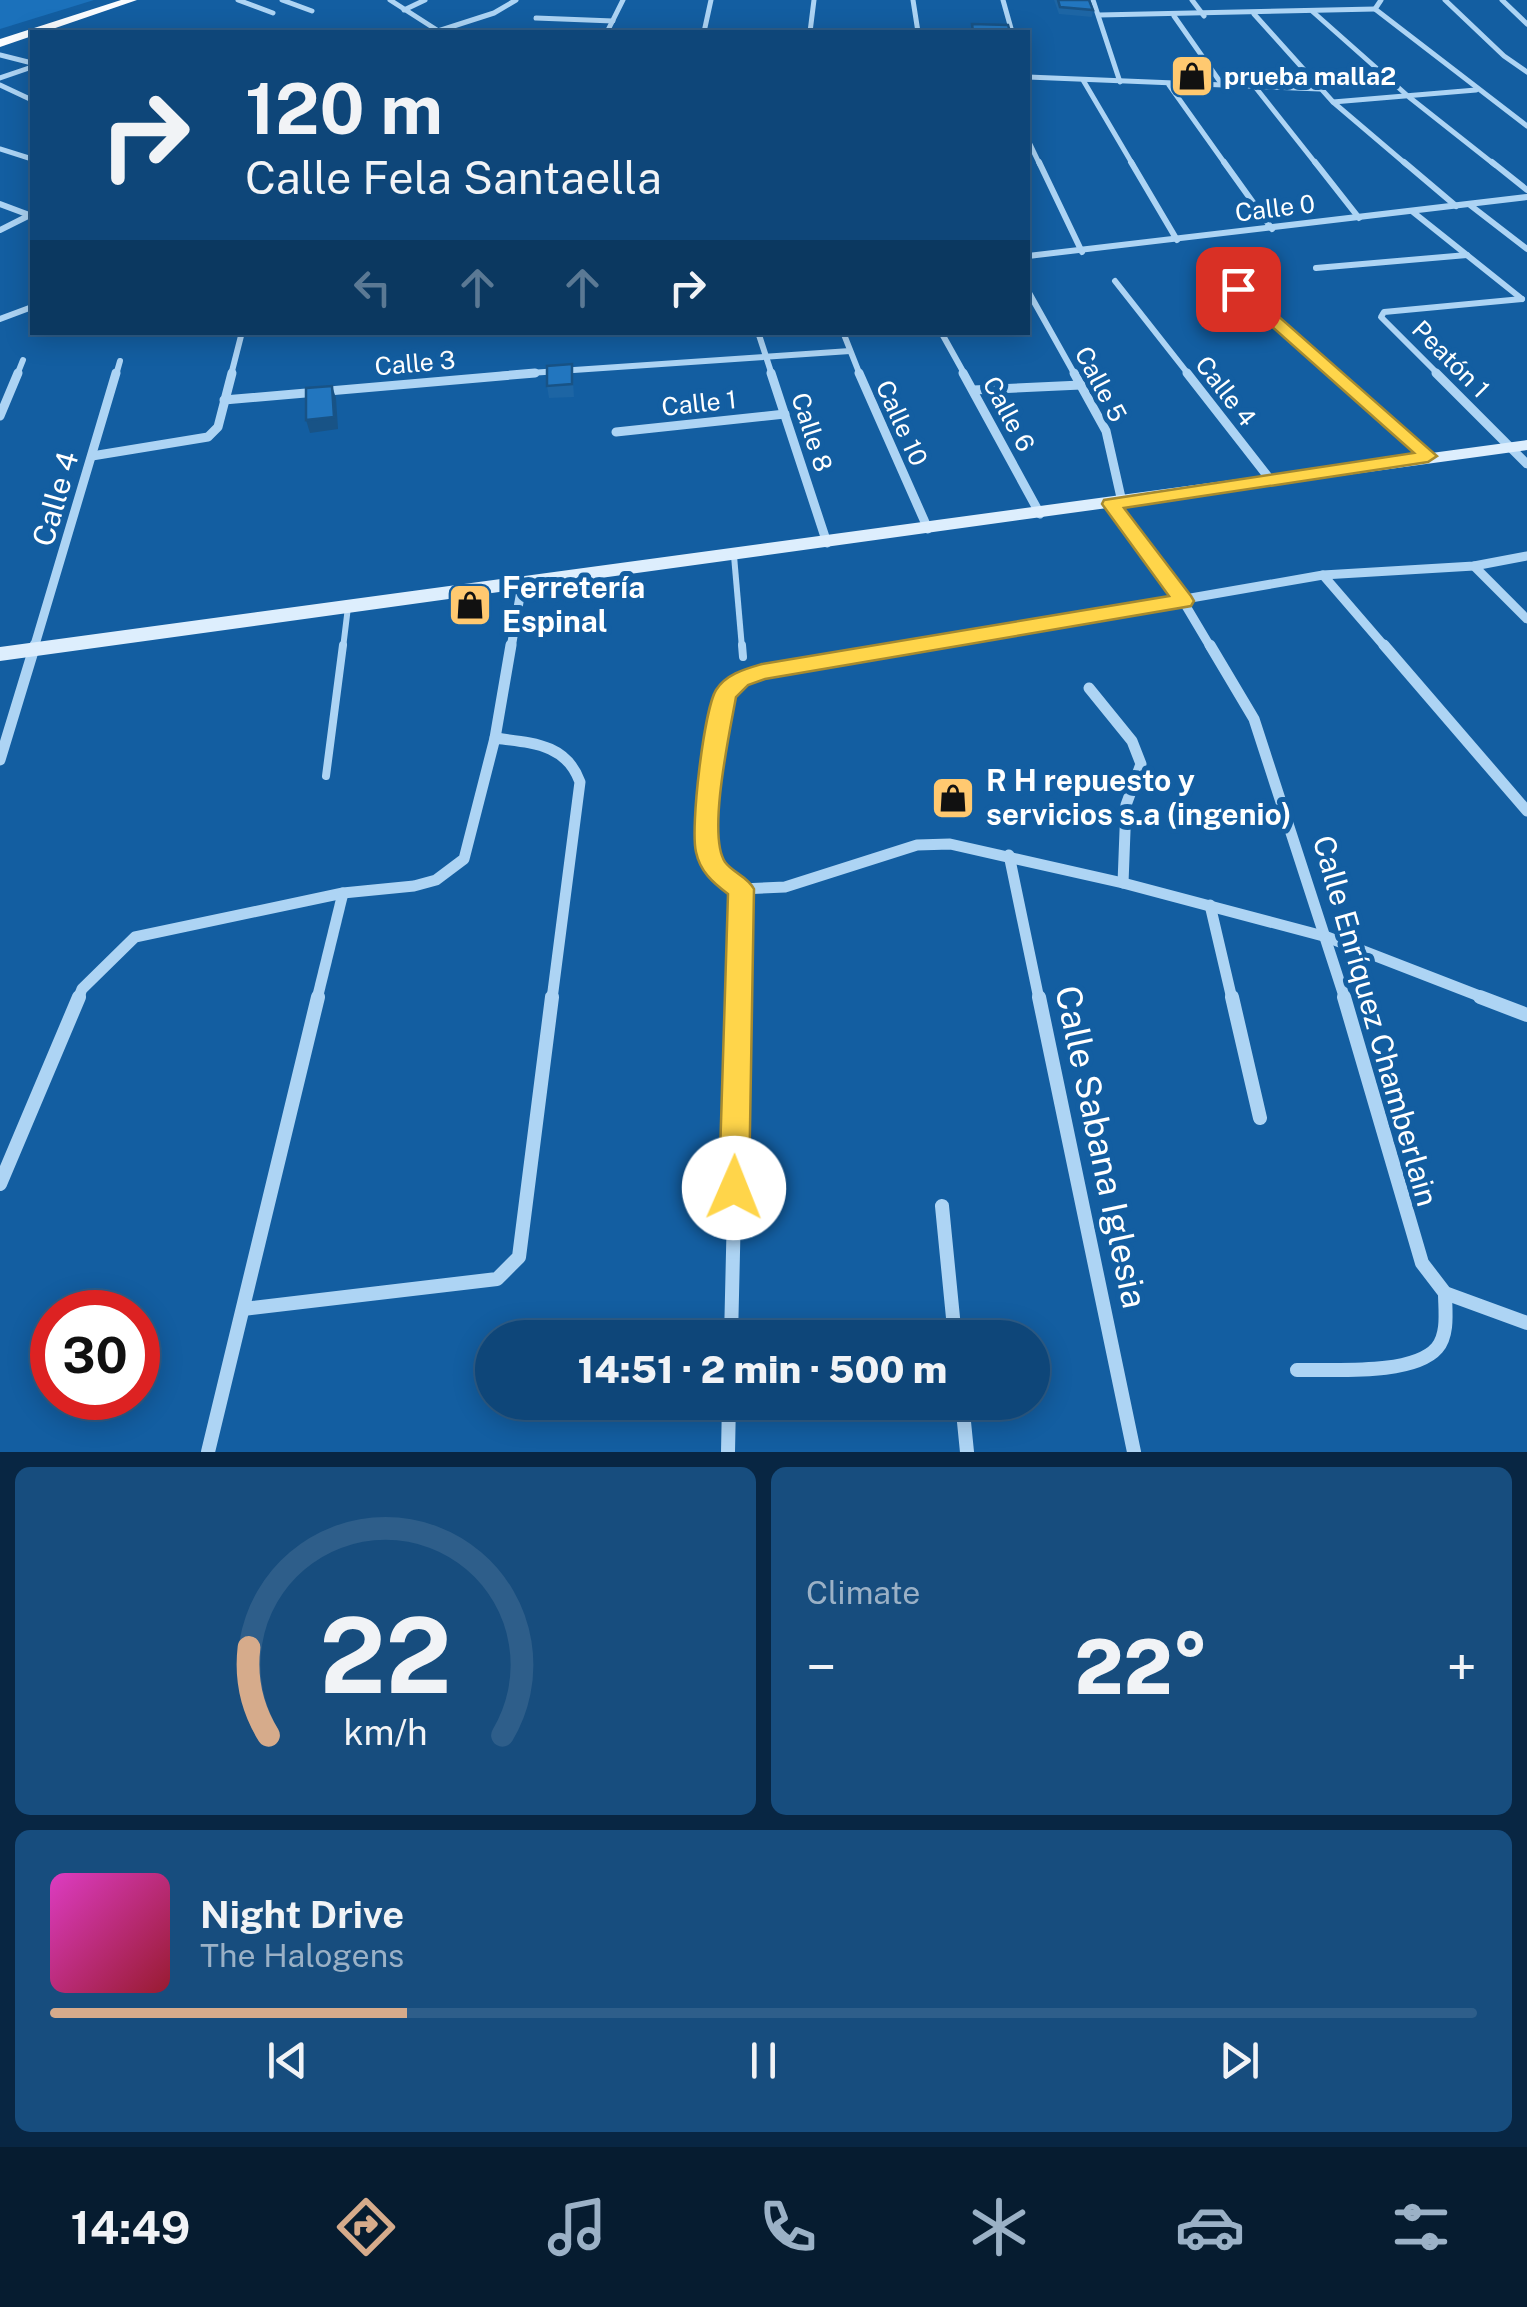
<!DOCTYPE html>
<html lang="en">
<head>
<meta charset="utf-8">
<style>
  body { margin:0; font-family:"Public Sans",sans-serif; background:#174d7e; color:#f1f3f6; height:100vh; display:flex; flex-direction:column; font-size:38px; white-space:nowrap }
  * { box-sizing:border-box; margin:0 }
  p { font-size:32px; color:#9bb1c6 }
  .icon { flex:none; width:55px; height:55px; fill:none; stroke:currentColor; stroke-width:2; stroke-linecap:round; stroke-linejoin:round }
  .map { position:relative; height:1452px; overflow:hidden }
  .side { display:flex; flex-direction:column; gap:15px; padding:15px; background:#082643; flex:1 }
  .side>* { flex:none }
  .hud { position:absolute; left:30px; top:30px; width:1000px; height:305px; border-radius:0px; box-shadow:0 5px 25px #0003,0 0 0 2px #2e5e8a; background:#0e4679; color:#f1f3f6; overflow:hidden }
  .speed { position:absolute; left:30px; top:1290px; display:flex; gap:20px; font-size:50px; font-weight:700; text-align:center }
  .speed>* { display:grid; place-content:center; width:130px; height:130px; border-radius:50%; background:#0e4679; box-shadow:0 5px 25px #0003,0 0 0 2px #2e5e8a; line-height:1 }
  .speed .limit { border:15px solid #d22; background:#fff; color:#111 }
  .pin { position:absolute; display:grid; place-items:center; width:85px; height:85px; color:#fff; margin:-42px; border-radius:20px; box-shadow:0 5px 15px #0006 }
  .me { position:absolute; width:110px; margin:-55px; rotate:1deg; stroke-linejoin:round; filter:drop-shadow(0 0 8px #0008) }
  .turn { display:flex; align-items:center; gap:35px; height:210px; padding:0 50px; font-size:45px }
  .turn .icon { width:130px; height:130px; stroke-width:2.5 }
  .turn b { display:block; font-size:70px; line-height:85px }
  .lanes { display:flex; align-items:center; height:95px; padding:0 50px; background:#0003; justify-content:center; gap:50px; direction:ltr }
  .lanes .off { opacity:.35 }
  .big { font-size:75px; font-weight:800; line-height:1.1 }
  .side .card { flex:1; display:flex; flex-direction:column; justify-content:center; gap:15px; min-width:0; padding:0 35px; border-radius:15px; background:#174d7e }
  .side .dial { align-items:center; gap:0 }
  .dial svg { height:260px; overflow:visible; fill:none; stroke:#2e5e8a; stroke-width:7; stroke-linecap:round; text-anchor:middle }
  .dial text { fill:#f1f3f6; stroke:none }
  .song { display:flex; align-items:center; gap:30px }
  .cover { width:120px; height:120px; border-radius:15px; background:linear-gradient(135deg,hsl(310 70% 55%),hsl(350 70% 35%)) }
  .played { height:10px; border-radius:5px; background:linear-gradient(90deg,#d6ab8b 25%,#2e5e8a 25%) }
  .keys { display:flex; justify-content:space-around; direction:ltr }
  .heat { display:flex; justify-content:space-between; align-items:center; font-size:55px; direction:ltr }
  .side .tiles { flex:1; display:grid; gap:15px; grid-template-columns:1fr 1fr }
  .card:last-child { grid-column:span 2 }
  .trip { position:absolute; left:475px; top:1320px; width:575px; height:100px; border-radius:50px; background:#0e4679; box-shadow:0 5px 25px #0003,0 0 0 2px #2e5e8a; font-weight:800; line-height:100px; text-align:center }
  .tab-bar { display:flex; height:160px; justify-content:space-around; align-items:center; background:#061c30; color:#9bb1c6 }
  .tab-bar .icon { width:70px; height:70px }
  .tab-bar .active { color:#d6ab8b }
  .tab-bar b { font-size:45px; color:#f1f3f6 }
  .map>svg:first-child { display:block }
</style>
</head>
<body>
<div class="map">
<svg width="1527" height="1452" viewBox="0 0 1527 1452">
  <rect width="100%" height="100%" fill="#135ea1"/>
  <path fill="#1b71bb" d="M0 0H94L0 29Z"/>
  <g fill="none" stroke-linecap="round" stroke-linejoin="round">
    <g stroke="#add4f4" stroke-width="6">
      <path d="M734 556 742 648"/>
      <path d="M343 648 348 607"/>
    </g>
    <g stroke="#add4f4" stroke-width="8">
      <path d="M742 645 743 657"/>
      <path d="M326 776 343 645"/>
    </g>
    <g stroke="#add4f4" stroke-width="5">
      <path d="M238 0 273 13"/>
      <path d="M282 0 312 11"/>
      <path d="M390 0 440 32"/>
      <path d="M913 0 918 32"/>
      <path d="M1003 0 1012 32"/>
      <path d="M1093 0 1120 82"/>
      <path d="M1192 0 1204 16"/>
      <path d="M1381 0 1375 9 1527 126"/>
      <path d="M1445 0 1504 56 1527 72"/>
      <path d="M1502 0 1527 24"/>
      <path d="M404 10 425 0"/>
      <path d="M1312 11 1409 97 1495 165"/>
      <path d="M1254 14 1333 102 1407 165"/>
      <path d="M1099 15 1375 9"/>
      <path d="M1174 16 1223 86"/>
      <path d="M536 18 613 21"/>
      <path d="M438 31 494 13 516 0"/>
      <path d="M607 32 623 0"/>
      <path d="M704 32 711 0"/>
      <path d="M810 32 814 0"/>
      <path d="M0 55 32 63"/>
      <path d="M1028 77 1320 89"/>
      <path d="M0 78 32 67"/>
      <path d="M1083 80 1133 165"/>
      <path d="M0 85 32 100"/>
      <path d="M1169 85 1226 165"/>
      <path d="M1256 88 1317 165"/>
      <path d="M1333 102 1476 90"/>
      <path d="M1028 140 1040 165"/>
      <path d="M0 149 32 159"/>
    </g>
    <g stroke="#add4f4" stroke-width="6">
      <path d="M1039 162 1082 252"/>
      <path d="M1131 162 1177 240"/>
      <path d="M1224 162 1272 229"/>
      <path d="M1315 162 1359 218"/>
      <path d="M1404 162 1456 206"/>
      <path d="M1492 162 1527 190"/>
      <path d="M0 204 32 216"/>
      <path d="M1470 205 1527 249"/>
      <path d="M1413 212 1522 299"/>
      <path d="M0 230 30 215"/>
      <path d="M1028 256 1527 197"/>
      <path d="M1212 266 1336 375"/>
      <path d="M1316 268 1467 255"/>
      <path d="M1115 281 1189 375"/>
      <path d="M1028 291 1075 375"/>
      <path d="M0 319 32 307"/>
      <path d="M758 332 772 375"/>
      <path d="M843 332 860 375"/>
      <path d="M941 332 965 375"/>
      <path d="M17 375 23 360"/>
      <path d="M116 375 120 361"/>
      <path d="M231 375 242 332"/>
      <path d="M500 375 850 351"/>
      <path d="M1439 375 1381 317 1384 312 1522 299"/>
    </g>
    <g stroke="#add4f4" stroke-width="9">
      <path d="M771 373 827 543"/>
      <path d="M859 373 928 529"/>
      <path d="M963 373 1040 514"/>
      <path d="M1074 373 1106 431 1122 502"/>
      <path d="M1187 373 1269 478"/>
      <path d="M1333 373 1429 457"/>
      <path d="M1436 373 1527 464"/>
      <path d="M973 390 1081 385"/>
      <path d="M224 400 535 373"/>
      <path d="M0 416 18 373"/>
      <path d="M616 432 785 414"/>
      <path d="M92 456 208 437 218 427 232 373"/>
      <path d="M1111 504 1183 601 1211 648"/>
      <path d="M1474 566 1527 619"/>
      <path d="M1323 575 1386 648"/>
      <path d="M34 648 116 373"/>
      <path d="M511 648 522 585"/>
      <path d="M903 648 1323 575 1474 566 1527 556"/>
    </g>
    <g stroke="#add4f4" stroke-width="11">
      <path d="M1210 645 1254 719 1345 999"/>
      <path d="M1384 645 1527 811"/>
      <path d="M1089 688 1132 741 1141 764 1126 805 1123 883"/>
      <path d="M495 738C531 743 566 743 580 782L552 999"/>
      <path d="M0 760 35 645"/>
      <path d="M1009 855 1039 999"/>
      <path d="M741 889C730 881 718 874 712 862 698 834 715 718 729 689L762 672 917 645"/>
      <path d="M741 889 785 887 917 845 950 844 1123 883 1327 937 1487 999"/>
      <path d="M1210 905 1232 999"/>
      <path d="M78 999 82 989 135 937 343 893 414 886 436 880 464 859 495 738 511 645"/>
      <path d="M317 999 343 893"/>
      <path d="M739 999 741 889"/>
    </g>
    <g stroke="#add4f4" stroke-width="14">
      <path d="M1039 997 1134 1452"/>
      <path d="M1232 997 1260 1118"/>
      <path d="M1344 997 1422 1263 1445 1293 1527 1323"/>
      <path d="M1480 997 1527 1015"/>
      <path d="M0 1184 79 997"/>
      <path d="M942 1206 955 1338"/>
      <path d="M243 1309 497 1279 519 1257 552 997"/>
      <path d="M731 1338 739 997"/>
      <path d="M1297 1370C1331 1369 1413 1376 1437 1348 1449 1334 1445 1309 1445 1293"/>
      <path d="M962 1402 967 1452"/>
      <path d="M208 1452 318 997"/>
      <path d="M728 1452 729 1402"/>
    </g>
    <path fill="#ddeefd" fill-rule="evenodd" d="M1527 440V450L0 661V647Z"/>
    <path fill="#fafcff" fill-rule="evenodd" d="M121 0H137L0 47V39Z"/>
  </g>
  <g fill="#1d65a4">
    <path d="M1054 0H1089L1093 10 1092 17 1059 14Z"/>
    <path d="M572 364 574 397 549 398 547 386Z"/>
  </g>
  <path fill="#185386" d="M332 386 336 398 338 429 310 433 306 420Z"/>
  <g fill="#2276bf" stroke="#185386" stroke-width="2.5">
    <path d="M1058 0H1089L1093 10 1060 7Z"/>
    <path d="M972 24 1008 25 1010 32H973Z"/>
    <path d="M572 364V384L547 386V366Z"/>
    <path d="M332 386 334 417 306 420V388Z"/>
  </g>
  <path fill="#ffd54a" stroke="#a68a30" stroke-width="2.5" d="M1233 286H1244L1437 456 1428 462 1124 508 1191 596 1194 601 1191 606 765 679 748 685 736 697C730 731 707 835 725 862 733 873 747 876 754 889L749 1188 745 1199 734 1203 723 1199 719 1188 728 894C712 882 700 871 696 852 690 828 704 710 716 690 726 674 745 669 762 664L1169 596 1102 504 1104 500 1414 453 1233 292Z"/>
  <defs>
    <g id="shop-square" transform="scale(2.25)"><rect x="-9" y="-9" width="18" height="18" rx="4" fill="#ffc970" stroke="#135ea1"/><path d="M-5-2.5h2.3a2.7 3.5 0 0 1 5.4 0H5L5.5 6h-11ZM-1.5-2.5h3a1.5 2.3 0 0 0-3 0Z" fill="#111"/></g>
  </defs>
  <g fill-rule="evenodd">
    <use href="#shop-square" x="1192" y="76"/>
    <use href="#shop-square" x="470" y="605"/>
    <use href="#shop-square" x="953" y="798"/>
  </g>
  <g text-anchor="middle" stroke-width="10" stroke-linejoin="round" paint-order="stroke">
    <g font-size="25" font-weight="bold" fill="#fff" stroke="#135ea1" text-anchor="start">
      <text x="1224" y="85">prueba malla2</text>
    </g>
    <g font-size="25" fill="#fff" stroke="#135ea1">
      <text transform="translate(1275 208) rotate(-7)" y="9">Calle 0</text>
      <text transform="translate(1451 359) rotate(45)" y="9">Peatón 1</text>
      <text transform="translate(415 363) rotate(-5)" y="9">Calle 3</text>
      <text transform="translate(1101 384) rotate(62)" y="9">Calle 5</text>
      <text transform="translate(1226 391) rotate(52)" y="9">Calle 4</text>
      <text transform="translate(699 403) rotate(-6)" y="9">Calle 1</text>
      <text transform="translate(1009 414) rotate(62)" y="9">Calle 6</text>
      <text transform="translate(902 423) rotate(66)" y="9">Calle 10</text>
      <text transform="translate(812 432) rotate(72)" y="9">Calle 8</text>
    </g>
    <g font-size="30" fill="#fff" stroke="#135ea1">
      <text transform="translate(56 499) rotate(-74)" y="10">Calle 4</text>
      <text transform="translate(1375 1021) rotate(74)" y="10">Calle Enríquez Chamberlain</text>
    </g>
    <g font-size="30" font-weight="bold" fill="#fff" stroke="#135ea1" text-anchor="start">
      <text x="502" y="598">Ferretería<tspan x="502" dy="34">Espinal</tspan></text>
      <text x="986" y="791">R H repuesto y<tspan x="986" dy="34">servicios s.a (ingenio)</tspan></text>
    </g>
    <g font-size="35" fill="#fff" stroke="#135ea1">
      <text transform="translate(1101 1147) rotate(78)" y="12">Calle Sabana Iglesia</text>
    </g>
  </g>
</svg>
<div class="speed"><div class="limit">30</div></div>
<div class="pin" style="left:1238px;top:289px;background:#d93025"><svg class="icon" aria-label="arrive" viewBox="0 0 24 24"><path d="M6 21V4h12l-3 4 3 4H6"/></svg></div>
<svg class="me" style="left:734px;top:1188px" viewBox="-20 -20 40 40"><circle r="19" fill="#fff"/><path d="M0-13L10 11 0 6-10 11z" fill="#ffd54a"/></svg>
<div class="trip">14:51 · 2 min · 500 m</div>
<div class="hud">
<div class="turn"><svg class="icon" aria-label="right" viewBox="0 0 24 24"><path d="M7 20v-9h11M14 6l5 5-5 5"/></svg><div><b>120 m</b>Calle Fela Santaella</div></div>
<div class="lanes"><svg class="icon off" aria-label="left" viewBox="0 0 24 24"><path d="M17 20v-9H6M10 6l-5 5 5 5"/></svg><svg class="icon off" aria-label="ahead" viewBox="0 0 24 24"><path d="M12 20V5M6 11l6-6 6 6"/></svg><svg class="icon off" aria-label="ahead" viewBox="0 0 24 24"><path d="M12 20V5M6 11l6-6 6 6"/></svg><svg class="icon" aria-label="right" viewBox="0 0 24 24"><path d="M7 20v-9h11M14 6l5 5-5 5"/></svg></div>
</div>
</div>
<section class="side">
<div class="tiles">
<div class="card dial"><svg viewBox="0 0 100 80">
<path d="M14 69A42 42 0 1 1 86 69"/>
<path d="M14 69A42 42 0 0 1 8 42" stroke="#d6ab8b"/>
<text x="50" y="56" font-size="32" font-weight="700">22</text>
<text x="50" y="72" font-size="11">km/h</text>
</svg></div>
<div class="card"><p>Climate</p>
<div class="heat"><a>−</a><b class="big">22°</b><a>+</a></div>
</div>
<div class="card">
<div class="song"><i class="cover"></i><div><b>Night Drive</b><p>The Halogens</p></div></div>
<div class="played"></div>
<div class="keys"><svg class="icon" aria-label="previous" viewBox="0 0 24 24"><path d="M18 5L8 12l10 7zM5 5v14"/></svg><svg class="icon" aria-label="pause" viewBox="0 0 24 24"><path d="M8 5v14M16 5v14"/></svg><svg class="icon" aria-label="next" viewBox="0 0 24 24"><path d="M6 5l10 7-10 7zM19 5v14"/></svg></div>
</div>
</div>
</section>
<nav class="tab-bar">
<b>14:49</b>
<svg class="icon active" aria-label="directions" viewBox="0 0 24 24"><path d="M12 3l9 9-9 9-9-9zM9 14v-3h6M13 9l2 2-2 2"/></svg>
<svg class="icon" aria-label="music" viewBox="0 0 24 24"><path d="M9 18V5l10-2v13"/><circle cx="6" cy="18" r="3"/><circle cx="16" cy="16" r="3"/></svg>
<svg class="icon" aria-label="phone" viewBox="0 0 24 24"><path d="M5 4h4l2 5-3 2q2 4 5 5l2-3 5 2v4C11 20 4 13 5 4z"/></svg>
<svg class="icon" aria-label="climate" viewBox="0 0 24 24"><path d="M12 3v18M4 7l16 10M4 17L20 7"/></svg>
<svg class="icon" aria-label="car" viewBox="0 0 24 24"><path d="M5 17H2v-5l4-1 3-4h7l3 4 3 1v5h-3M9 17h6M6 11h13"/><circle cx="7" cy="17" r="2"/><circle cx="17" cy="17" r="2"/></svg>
<svg class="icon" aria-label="filters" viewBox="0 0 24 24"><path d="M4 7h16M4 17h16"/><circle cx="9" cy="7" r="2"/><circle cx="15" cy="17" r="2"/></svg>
</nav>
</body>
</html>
